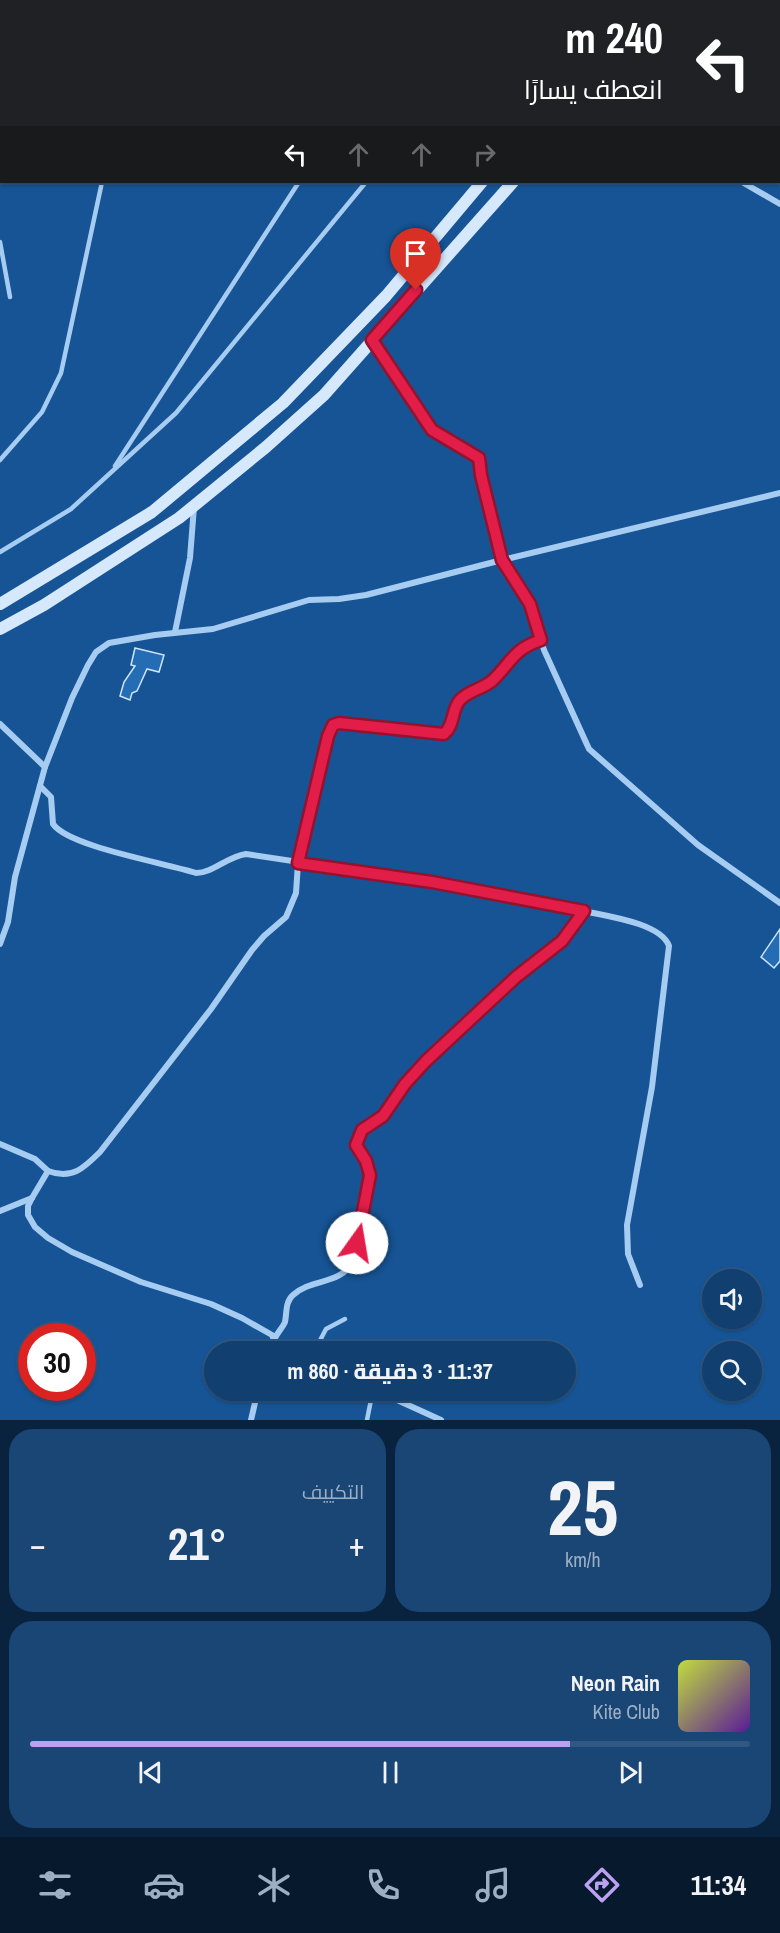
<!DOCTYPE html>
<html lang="ar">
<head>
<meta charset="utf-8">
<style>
  body { margin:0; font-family:"Archivo Narrow",Cairo,sans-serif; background:#194675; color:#f1f3f6; direction:rtl; height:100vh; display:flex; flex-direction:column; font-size:22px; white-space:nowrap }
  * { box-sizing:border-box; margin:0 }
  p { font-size:20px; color:#9cafc3 }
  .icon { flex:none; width:33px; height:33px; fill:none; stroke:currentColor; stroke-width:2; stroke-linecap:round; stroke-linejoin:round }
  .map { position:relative; height:1420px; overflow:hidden; direction:ltr }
  .side { display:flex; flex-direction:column; gap:9px; padding:9px; background:#09233e; flex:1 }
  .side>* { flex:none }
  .banner { position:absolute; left:0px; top:0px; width:780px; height:183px; box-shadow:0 2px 4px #0004,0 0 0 2px #305883; direction:rtl; background:#202124; color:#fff; overflow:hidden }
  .fabs { position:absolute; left:702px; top:1269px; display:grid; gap:12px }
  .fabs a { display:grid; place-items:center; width:60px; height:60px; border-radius:50%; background:#103f70; box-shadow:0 2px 4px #0004,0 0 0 2px #305883; font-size:30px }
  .speed { position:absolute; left:18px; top:1323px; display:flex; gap:12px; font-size:30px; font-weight:700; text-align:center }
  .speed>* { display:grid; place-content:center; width:78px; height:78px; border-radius:50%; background:#103f70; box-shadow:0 2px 4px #0004,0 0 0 2px #305883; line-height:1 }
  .speed .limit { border:9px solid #d22; background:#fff; color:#111 }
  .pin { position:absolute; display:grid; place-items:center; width:51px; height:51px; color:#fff; margin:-62px -26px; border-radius:50% 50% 50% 0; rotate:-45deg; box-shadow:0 0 6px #0007 }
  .pin .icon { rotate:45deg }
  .me { position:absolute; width:66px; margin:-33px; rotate:13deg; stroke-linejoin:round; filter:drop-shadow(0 0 4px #0008) }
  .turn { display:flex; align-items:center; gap:21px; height:126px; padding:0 18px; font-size:27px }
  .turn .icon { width:78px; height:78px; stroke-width:2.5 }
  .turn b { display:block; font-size:42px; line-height:51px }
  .lanes { display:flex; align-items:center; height:57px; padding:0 18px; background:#0003; justify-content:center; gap:30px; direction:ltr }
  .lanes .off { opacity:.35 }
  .big { font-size:45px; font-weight:800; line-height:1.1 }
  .side .card { flex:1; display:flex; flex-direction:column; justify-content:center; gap:9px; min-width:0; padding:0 21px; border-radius:24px; background:#194675 }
  .side .dial { align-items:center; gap:0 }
  .dial b { font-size:78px; line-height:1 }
  .song { display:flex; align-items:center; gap:18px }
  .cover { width:72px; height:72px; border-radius:9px; background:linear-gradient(135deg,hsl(70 70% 55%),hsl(270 70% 35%)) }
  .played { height:6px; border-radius:3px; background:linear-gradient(90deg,#bca0f2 75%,#305883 75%) }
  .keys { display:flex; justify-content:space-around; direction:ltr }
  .heat { display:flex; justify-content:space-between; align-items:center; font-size:33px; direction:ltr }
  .side .tiles { flex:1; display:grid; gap:9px; grid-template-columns:1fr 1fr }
  .card:last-child { grid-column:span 2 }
  .trip { position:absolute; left:204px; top:1341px; width:372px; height:60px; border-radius:30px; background:#103f70; box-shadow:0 2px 4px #0004,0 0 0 2px #305883; font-weight:800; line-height:60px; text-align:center; direction:rtl }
  .tabs { display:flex; height:96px; justify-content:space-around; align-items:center; background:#06192d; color:#9cafc3 }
  .tabs .icon { width:42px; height:42px }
  .tabs .active { color:#bca0f2 }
  .tabs b { font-size:27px; color:#f1f3f6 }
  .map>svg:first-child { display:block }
</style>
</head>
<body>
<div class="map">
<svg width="780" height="1420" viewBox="0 0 780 1420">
  <rect width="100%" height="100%" fill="#165495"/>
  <g fill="#246cb4" stroke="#cee5fc" stroke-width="1.5">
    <path d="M135 648 164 655 159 672 147 669 137 691 132 693 130 700 120 696 124 682 135 666 131 665Z"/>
    <path d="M780 929V961L774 968 761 957Z"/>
  </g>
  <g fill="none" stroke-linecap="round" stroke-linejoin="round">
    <g stroke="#a6ccf1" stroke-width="4.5">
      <path d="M149 2 150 0"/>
      <path d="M0 242 10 297"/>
      <path d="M0 460 42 412 61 373 102 182"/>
      <path d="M115 466 299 182"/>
      <path d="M0 552 71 509 176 413 366 182"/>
      <path d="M314 1352 326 1329 345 1319"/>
      <path d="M367 1420 373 1390"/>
    </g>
    <g stroke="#a6ccf1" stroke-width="6">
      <path d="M460 2 461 0"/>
      <path d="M742 182 780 204"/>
      <path d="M372 340 432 430 479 458 481 475 502 560 530 604 544 650 589 749 698 845 780 903"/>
      <path d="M175 632 190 558 194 507"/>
      <path d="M0 724 45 767 15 877 8 922 0 944"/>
      <path d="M45 767 72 698 88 665 96 652 109 643 155 635 213 629 309 600 339 599 366 595 502 560 780 493"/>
      <path d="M40 786 51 797 53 824C69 847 166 863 196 873 213 873 226 857 246 854L432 882 584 911"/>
      <path d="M0 1144 35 1159 48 1171 32 1198 28 1206V1215L35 1227 48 1238 72 1252 141 1282 211 1304 242 1318 272 1335 278 1349 283 1352"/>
      <path d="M48 1171C72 1180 84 1168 100 1152L211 1009 252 950 264 936 286 917 296 893 298 863 328 736 333 725 339 723 444 734C455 725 451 710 460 700 468 691 482 689 492 681 512 662 512 650 541 640"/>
      <path d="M0 1211 32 1198"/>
      <path d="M270 1352C272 1347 273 1342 275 1338 278 1332 283 1327 285 1322 287 1313 285 1302 293 1295 311 1278 340 1286 353 1261L370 1175 366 1161 356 1145 362 1130 383 1116 405 1084 426 1061 516 977 562 941 584 911C606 916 661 923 669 946L652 1087 627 1225 628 1254 640 1285"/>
      <path d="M375 1390 441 1420"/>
      <path d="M251 1420 258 1390"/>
    </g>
    <g stroke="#d5e8fc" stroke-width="12">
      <path d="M633 2 635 0"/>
      <path d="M667 2 668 0"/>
      <path d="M0 604 152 512 283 403 386 296 482 182"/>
      <path d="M0 629 44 605 179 518 266 447 324 395 513 182"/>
    </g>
  </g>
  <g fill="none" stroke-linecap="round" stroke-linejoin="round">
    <g stroke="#92132f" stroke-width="15">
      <path id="route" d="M357 1243 370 1175 366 1161 356 1145 362 1130 383 1116 405 1084 426 1061 516 977 562 941 584 911 432 882 298 863 328 736 333 725 339 723 444 734C455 725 451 710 460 700 468 691 482 689 492 681 512 662 512 650 541 640L530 604 502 560 481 475 479 458 432 430 372 340 416 290"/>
    </g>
    <use href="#route" stroke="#e11d48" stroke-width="10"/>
  </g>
</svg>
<div class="fabs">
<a><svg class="icon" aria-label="sound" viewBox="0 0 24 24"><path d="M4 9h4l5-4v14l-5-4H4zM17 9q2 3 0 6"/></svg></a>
<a><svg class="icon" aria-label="search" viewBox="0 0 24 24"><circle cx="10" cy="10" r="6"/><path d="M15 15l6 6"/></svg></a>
</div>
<div class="speed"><div class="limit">30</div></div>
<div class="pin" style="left:416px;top:290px;background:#d93025"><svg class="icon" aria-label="arrive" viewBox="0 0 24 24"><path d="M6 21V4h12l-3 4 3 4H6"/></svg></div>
<svg class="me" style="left:357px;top:1243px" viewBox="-20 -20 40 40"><circle r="19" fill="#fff"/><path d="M0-13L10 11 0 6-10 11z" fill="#e11d48"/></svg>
<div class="trip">11:37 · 3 دقيقة · 860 m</div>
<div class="banner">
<div class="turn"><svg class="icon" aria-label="left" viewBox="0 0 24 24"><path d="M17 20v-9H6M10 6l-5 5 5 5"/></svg><div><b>240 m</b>انعطف يسارًا</div></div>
<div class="lanes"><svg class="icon" aria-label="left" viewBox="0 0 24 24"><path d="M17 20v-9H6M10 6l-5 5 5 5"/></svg><svg class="icon off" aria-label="ahead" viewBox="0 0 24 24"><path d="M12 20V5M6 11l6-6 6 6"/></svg><svg class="icon off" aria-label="ahead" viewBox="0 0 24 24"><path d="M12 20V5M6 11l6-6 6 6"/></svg><svg class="icon off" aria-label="right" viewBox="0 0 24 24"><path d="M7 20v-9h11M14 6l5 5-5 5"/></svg></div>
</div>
</div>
<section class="side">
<div class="tiles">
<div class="card dial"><b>25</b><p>km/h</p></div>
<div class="card"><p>التكييف</p>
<div class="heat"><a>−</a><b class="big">21°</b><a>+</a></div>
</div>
<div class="card">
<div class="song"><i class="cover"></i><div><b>Neon Rain</b><p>Kite Club</p></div></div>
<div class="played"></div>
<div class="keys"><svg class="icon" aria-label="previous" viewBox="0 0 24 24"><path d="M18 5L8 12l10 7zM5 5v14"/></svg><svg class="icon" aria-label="pause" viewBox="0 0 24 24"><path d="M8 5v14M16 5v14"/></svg><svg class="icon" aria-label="next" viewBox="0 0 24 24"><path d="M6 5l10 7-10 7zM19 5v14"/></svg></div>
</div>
</div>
</section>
<nav class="tabs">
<b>11:34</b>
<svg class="icon active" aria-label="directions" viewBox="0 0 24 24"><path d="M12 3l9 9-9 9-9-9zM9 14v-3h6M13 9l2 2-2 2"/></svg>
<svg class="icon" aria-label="music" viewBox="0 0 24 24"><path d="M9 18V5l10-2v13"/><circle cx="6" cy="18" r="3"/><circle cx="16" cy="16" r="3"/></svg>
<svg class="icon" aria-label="phone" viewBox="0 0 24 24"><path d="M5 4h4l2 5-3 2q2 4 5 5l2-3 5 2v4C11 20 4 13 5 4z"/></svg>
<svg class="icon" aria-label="climate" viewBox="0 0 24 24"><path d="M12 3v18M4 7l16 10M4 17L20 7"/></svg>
<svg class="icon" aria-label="car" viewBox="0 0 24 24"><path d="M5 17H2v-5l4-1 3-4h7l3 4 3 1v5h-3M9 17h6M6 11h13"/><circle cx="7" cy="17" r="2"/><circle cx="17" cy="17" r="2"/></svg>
<svg class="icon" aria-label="filters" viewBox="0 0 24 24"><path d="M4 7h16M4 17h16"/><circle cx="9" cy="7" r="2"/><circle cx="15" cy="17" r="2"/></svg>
</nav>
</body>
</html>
